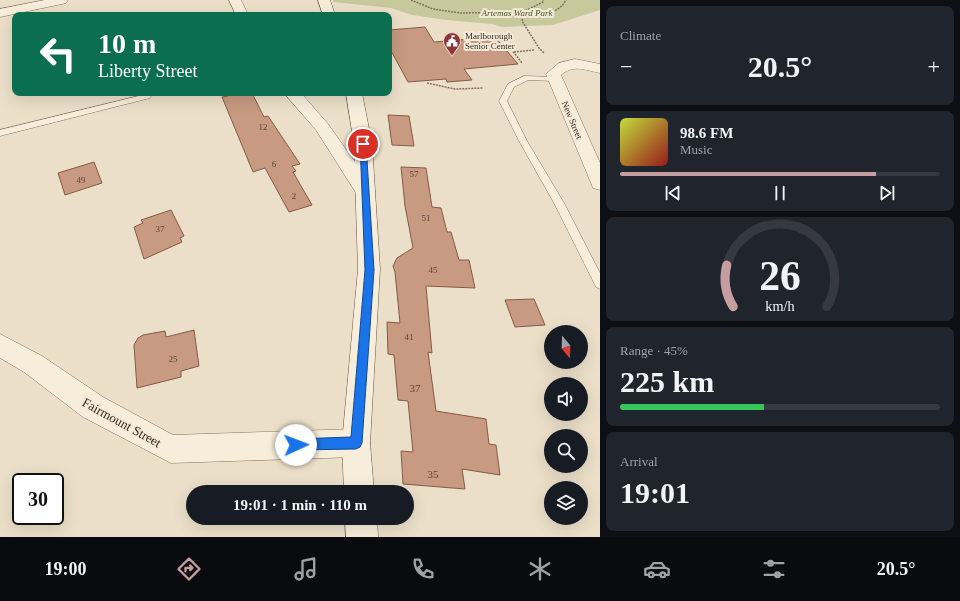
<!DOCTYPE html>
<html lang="en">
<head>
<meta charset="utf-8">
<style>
  body { margin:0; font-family:Georgia,serif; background:#20242c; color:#f1f3f6; height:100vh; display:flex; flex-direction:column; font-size:15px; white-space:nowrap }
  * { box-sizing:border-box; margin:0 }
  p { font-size:13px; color:#9ea1a6 }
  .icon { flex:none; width:22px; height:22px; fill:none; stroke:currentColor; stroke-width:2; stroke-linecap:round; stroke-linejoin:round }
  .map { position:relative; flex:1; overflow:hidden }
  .side { display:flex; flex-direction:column; gap:6px; padding:6px; background:#0d0f14; width:360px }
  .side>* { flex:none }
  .top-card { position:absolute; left:12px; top:12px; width:380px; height:84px; border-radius:8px; box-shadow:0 4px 16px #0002; background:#0b6e4f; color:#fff; overflow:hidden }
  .needle { width:26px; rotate:161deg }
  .buttons { position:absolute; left:544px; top:325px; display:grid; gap:8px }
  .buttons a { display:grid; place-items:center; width:44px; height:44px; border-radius:50%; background:#171b24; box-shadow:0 4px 16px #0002; font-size:20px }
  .speed { position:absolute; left:12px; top:473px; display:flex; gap:8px; font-size:20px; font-weight:700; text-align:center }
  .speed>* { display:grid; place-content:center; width:52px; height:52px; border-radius:50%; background:#171b24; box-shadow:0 4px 16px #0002; line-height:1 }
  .speed .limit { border:2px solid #111; border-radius:6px; background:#fff; color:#111 }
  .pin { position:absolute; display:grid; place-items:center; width:34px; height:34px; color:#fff; margin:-17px; border:2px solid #fff; border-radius:50%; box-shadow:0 1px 4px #0007 }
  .me { position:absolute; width:44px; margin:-22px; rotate:88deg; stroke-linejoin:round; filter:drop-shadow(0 0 3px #0008) }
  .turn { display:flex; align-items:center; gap:14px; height:84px; padding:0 20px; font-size:18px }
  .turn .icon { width:52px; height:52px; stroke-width:2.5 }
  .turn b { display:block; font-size:28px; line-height:34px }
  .big { font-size:30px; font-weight:600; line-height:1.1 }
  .side .tile { flex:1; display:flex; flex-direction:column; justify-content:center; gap:6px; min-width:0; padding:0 14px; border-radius:8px; background:#20242c }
  .side .dial { align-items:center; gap:0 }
  .dial svg { height:104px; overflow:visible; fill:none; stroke:#363941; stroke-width:7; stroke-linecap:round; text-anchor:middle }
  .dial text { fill:#f1f3f6; stroke:none }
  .song { display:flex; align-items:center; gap:12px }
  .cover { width:48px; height:48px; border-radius:6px; background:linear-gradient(135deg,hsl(70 70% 55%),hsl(0 70% 35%)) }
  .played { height:4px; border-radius:2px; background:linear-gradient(90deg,#c69da1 80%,#363941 80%) }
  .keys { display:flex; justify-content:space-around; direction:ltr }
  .heat { display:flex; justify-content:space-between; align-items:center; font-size:22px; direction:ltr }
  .charge { height:6px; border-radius:3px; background:linear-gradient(90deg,#34c759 45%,#363941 0) }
  .trip { position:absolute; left:186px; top:485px; width:228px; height:40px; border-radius:20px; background:#171b24; box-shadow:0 4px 16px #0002; font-weight:600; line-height:40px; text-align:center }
  .tab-bar { display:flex; height:64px; justify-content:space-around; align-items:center; background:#090b0e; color:#9ea1a6 }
  .tab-bar .icon { width:28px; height:28px }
  .tab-bar .on { color:#c69da1 }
  .tab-bar b { font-size:18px; color:#f1f3f6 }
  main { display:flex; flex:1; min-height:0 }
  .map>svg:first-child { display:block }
</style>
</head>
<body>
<main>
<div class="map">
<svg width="600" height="537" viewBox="0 0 600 537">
  <rect width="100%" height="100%" fill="#ebdfc9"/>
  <path fill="#c7c99d" d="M333 0H600V10L553 25 502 27 492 24 446 20 412 15 391 8 333 2Z"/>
  <g fill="#c79a81" stroke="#845b46">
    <path d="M425 27 434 42 495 37 518 64 464 69 472 80 447 82 446 79 408 82 389 47V30Z"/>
    <path d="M226 93H252L264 117 268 116 300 164 292 166 296 171 293 172 312 205 289 212 265 168 253 172 222 97 228 96Z"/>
    <path d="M388 115 409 116 414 146 392 145Z"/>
    <path d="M94 162 102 183 65 195 58 173Z"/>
    <path d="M401 167 426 168 432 207 441 208 447 232H451L459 260H469L475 288 426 286 432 353 428 352 436 411 486 419 489 444 496 445 500 475 462 469 465 489 403 484 401 451 413 452 408 401 398 400 394 355 388 354 387 322 400 323 395 272 393 266 397 258 413 248 405 206Z"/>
    <path d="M171 210 184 236 180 238 182 242 144 259 134 227 143 223 141 220Z"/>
    <path d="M534 299 545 325 515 327 505 300Z"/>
    <path d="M194 330 199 366 181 371V377L137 388 134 345 138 338 143 335 165 331 166 337Z"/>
  </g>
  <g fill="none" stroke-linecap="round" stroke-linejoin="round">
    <g stroke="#86715f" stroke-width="1">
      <g id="lane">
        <path d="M524 76 555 77 559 79 555 81 528 80 514 87 507 101 527 141 564 203 600 273V289L596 287 554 203 519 141 499 101 508 84Z"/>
        <path d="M147 94 151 96 150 98 0 136V130Z"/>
      </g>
    </g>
    <g stroke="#86715f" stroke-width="1">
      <g id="street">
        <path d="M45 0H68L66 3 62 4 0 17V9Z"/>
        <path d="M229 0H241L248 15H236Z"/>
        <path d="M575 59 600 64V73C586 70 573 64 561 75L600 163V190L593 188 591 183 546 74 559 63Z"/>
        <path d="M284 93H301L328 124 372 186 375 191 372 196 365 198 358 196 316 130Z"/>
        <path d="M0 334 42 356 103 397 173 435 356 429 366 433 370 443 366 453 356 457 171 463 83 417 24 372 0 358Z"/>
      </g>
    </g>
    <g stroke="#685342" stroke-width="1">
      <g id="secondary">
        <path d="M318 0H330L335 15H323Z"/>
        <path d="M346 93H362L372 144 380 269 370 443 374 492H344L342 443 358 269 354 144Z"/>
        <path d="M345 518H377L378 537H346Z"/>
      </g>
    </g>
    <g stroke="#86715f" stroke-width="1.5" stroke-dasharray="2 1" stroke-linecap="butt">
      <path d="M411 0 433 9 460 13 523 12 543 2V0"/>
      <path d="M523 12C538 17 558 15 566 0"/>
      <path d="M530 16 523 17 522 21 539 48 544 53"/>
      <path d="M497 37 501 36 522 63"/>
      <path d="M514 52 534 50"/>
      <path d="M427 83 455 89 483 88"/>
    </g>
    <use href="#lane" fill="#f7eddb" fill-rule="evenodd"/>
    <use href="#street" fill="#f7eddb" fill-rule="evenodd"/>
    <use href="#secondary" fill="#f7eddb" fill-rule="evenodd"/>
  </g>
  <path fill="#1a73e8" stroke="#114b97" d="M360 142H365L366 144 374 270 362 443 360 447 356 449 296 450 292 449 290 445 292 440 296 439 351 437 365 270Z"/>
  <defs>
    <g id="civic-pin" transform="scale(0.9)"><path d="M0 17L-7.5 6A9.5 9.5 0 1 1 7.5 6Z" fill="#91333a" stroke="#f3ead8"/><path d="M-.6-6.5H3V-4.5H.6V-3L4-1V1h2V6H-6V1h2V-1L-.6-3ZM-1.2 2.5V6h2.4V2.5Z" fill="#fff"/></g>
  </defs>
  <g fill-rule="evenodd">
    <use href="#civic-pin" x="452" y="41"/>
  </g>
  <g text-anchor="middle" stroke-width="4" stroke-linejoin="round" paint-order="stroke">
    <g font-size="9" font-style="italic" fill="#4b5329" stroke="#f3ead8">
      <text x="517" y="16">Artemas Ward Park</text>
    </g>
    <g font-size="9" fill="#382b21" stroke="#f3ead8" text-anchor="start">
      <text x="465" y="39">Marlborough<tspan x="465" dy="10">Senior Center</tspan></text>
    </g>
    <g font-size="9" fill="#382b21" stroke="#f3ead8">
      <text transform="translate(572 120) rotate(67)" y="3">New Street</text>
    </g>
    <g font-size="9" fill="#5c4739">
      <text x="263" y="130">12</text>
      <text x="274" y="167">6</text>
      <text x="414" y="177">57</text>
      <text x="81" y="183">49</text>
      <text x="294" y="199">2</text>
      <text x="426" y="221">51</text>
      <text x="160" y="232">37</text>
      <text x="433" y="273">45</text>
      <text x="409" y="340">41</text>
      <text x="173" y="362">25</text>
    </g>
    <g font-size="11" fill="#5c4739">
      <text x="415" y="392">37</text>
      <text x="433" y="478">35</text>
    </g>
    <g font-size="13" fill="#382b21" stroke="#f3ead8">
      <text transform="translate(122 422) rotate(29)" y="5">Fairmount Street</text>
    </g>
  </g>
</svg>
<div class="buttons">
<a><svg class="needle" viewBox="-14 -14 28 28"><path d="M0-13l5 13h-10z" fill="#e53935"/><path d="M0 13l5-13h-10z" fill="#9ea1a6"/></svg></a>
<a><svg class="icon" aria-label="sound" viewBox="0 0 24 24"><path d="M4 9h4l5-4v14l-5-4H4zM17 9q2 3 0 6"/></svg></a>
<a><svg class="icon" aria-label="search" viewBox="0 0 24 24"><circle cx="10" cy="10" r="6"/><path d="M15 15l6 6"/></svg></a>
<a><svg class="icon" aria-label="layers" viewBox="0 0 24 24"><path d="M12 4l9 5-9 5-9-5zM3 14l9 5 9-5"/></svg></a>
</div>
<div class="speed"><div class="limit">30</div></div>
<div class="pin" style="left:363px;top:144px;background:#d93025"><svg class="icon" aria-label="arrive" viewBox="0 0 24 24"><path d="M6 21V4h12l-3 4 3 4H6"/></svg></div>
<svg class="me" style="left:296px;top:445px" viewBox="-20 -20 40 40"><circle r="19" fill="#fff"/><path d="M0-13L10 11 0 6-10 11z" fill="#1a73e8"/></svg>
<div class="trip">19:01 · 1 min · 110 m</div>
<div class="top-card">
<div class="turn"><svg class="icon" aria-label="left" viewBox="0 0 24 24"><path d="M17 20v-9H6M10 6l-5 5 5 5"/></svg><div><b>10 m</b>Liberty Street</div></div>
</div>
</div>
<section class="side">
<div class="tile"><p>Climate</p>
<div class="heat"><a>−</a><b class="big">20.5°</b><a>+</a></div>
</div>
<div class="tile">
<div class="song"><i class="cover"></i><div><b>98.6 FM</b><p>Music</p></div></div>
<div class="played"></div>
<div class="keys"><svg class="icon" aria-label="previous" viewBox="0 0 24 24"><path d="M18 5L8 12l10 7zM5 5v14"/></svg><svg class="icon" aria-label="pause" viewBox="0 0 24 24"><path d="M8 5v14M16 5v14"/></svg><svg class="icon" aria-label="next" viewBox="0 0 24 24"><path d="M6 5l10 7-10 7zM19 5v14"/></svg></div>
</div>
<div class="tile dial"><svg viewBox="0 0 100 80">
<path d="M14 69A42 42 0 1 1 86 69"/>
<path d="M14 69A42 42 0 0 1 9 37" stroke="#c69da1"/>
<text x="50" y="56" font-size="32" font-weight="700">26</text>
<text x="50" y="72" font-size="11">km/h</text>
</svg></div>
<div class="tile"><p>Range · 45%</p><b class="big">225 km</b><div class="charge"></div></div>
<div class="tile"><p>Arrival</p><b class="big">19:01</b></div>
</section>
</main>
<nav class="tab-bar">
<b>19:00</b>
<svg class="icon on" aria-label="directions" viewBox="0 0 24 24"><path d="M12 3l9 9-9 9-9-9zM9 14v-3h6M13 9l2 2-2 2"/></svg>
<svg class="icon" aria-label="music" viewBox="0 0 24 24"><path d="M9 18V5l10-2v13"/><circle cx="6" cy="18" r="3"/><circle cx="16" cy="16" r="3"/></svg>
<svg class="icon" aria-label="phone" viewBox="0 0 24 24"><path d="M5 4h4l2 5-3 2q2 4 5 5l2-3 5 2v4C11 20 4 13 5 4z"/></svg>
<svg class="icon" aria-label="climate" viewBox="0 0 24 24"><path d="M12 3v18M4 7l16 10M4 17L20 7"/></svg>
<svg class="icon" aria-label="car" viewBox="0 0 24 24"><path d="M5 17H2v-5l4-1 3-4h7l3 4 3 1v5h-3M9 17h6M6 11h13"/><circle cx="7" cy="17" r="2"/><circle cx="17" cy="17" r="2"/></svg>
<svg class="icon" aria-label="filters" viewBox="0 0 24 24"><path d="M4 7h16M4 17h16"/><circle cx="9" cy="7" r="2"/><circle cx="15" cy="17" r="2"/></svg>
<b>20.5°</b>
</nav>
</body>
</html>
